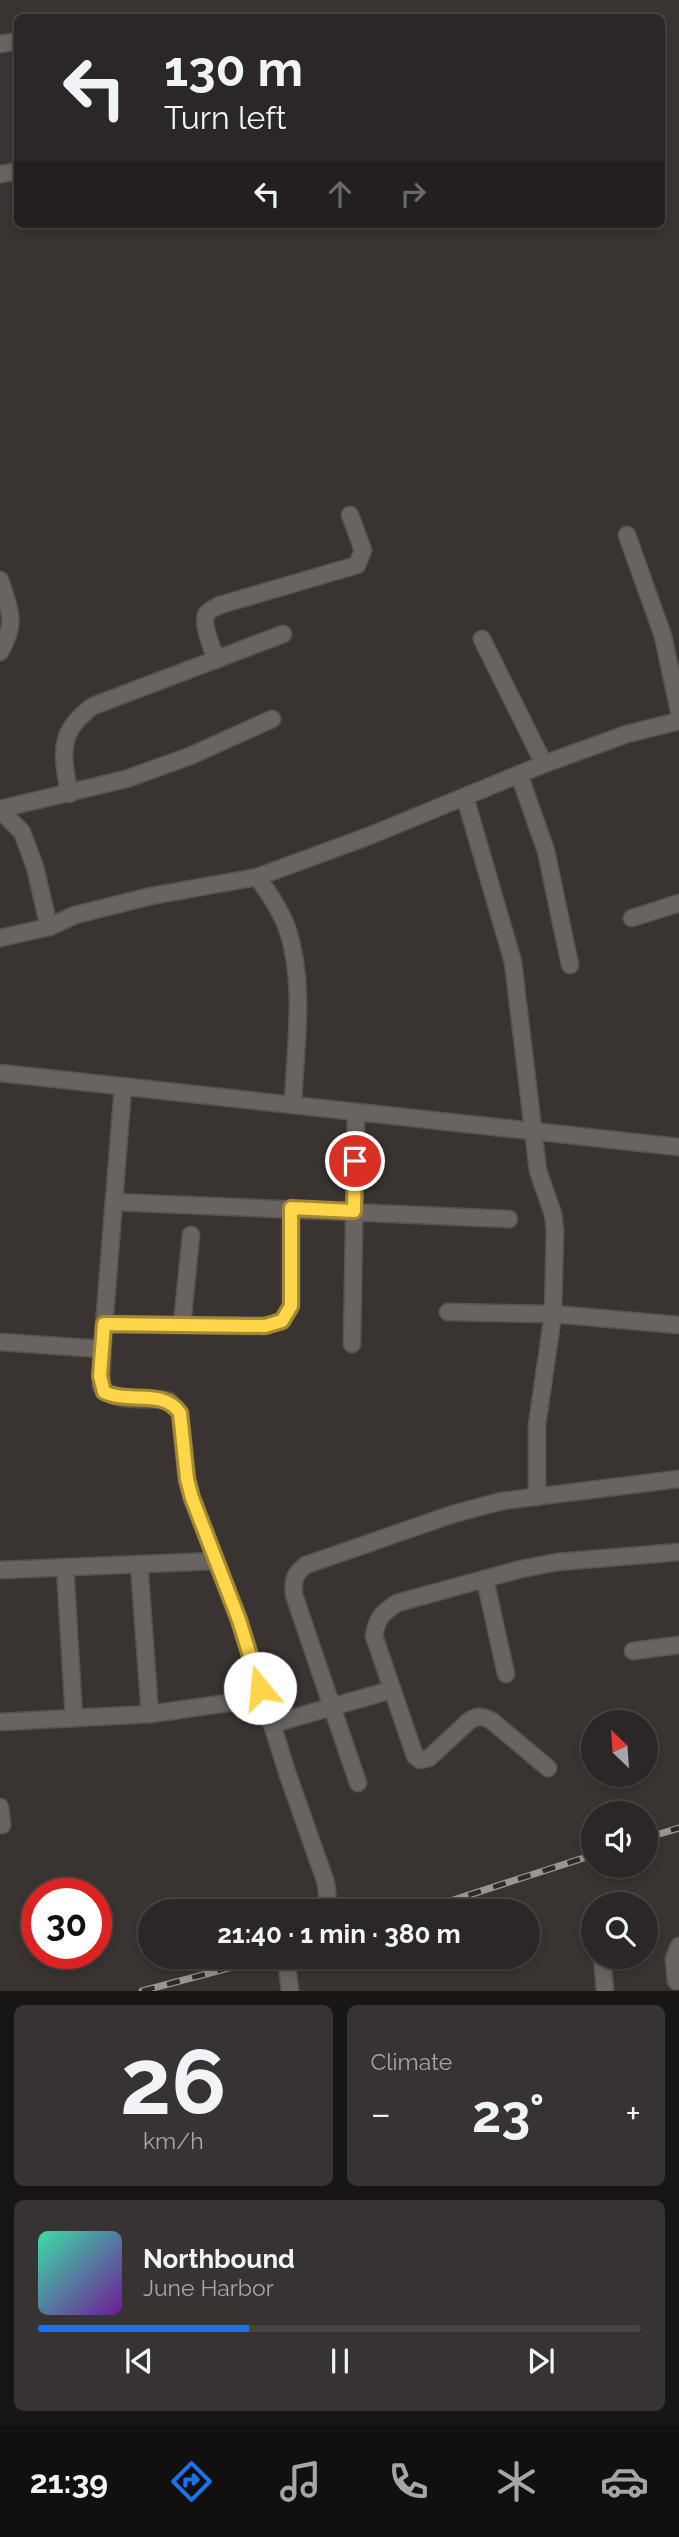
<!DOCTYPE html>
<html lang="en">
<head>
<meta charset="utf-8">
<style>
  body { margin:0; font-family:Raleway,sans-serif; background:#373332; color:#f1f3f6; height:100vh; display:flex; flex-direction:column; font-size:26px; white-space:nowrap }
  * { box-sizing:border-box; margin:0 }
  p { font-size:23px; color:#a6a5a7 }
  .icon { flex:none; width:38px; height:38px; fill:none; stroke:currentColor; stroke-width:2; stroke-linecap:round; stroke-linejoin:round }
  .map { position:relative; height:1991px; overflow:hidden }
  .panel { display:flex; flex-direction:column; gap:14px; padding:14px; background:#181515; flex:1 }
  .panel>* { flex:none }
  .guide { position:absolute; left:14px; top:14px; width:651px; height:214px; border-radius:10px; box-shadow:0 4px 10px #0003,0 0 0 2px #474443; background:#2b2726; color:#f1f3f6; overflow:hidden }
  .needle { width:46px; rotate:335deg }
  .controls { position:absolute; left:581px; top:1710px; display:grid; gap:14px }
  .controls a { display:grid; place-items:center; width:77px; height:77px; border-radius:50%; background:#2b2726; box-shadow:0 4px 10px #0003,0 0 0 2px #474443; font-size:35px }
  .speed { position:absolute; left:21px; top:1878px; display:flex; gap:14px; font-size:35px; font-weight:700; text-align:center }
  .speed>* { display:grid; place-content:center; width:91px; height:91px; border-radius:50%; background:#2b2726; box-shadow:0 4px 10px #0003,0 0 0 2px #474443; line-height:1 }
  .speed .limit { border:10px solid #d22; background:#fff; color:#111 }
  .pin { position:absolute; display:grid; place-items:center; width:60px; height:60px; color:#fff; margin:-30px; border:4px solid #fff; border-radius:50%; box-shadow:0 2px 7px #0007 }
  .me { position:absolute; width:77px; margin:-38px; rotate:343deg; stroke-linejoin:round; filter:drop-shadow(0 0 5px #0008) }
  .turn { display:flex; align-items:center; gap:24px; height:147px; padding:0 35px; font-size:32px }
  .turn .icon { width:91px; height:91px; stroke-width:2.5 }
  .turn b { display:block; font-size:49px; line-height:60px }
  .lanes { display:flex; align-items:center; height:66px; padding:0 35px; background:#0003; justify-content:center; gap:35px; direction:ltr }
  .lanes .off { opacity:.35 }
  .big { font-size:52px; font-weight:700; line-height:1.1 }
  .panel .widget { flex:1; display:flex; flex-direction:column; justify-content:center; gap:10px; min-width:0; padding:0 24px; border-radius:10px; background:#373332 }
  .panel .dial { align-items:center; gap:0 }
  .dial b { font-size:91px; line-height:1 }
  .song { display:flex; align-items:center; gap:21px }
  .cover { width:84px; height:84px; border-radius:10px; background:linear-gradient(135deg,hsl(160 70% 55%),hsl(280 70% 35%)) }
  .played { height:7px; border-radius:4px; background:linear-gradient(90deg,#1a73e8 35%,#474443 35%) }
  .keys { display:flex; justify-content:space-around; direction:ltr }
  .heat { display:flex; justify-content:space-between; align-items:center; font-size:38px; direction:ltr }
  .panel .tiles { flex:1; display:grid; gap:14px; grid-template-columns:1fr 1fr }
  .widget:last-child { grid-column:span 2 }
  .trip { position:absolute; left:138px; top:1899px; width:402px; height:70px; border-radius:35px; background:#2b2726; box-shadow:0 4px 10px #0003,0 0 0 2px #474443; font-weight:700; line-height:70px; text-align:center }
  .tab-bar { display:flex; height:112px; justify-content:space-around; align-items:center; background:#11100f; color:#a6a5a7 }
  .tab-bar .icon { width:49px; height:49px }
  .tab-bar .on { color:#1a73e8 }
  .tab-bar b { font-size:32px; color:#f1f3f6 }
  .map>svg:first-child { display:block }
</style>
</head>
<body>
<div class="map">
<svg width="679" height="1991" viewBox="0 0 679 1991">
  <rect width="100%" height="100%" fill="#393432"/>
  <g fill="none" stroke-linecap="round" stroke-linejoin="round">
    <g stroke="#565351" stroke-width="19">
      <g id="street">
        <path d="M0 44 18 41"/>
        <path d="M0 174 13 172"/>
        <path d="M627 535 663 636 679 711"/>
        <path d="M0 580C10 610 17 623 0 652"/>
        <path d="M482 639 544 764"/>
        <path d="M216 660C213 651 202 623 206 615 208 610 216 607 220 605L357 565 363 550 350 515"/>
        <path d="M519 774 546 851 570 965"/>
        <path d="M69 794C63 754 56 733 93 706L283 634"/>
        <path d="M465 797 513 962 538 1171 553 1214 555 1230 553 1314 537 1425V1497"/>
        <path d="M0 809 126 779 190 756 272 719"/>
        <path d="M0 810 22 832 35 867 49 927"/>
        <path d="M257 877C269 893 280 909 287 928 306 983 295 1048 293 1105"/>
        <path d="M632 918 679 903"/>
        <path d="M0 938 49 927 75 915 151 896 257 877 369 836 544 764 627 734 679 721"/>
        <path d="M0 1073 679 1147"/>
        <path d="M123 1087 103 1339 101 1386C111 1405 150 1396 169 1401L180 1413 187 1480 192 1498 239 1620 288 1775 326 1883 329 1911"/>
        <path d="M114 1202 509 1219"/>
        <path d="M448 1312 553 1314 679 1325"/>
        <path d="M104 1324 265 1326 282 1321 291 1306V1208"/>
        <path d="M182 1325 191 1235"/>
        <path d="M0 1342 102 1349"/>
        <path d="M352 1344 356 1112"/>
        <path d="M139 1564 150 1714"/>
        <path d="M65 1567 74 1718"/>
        <path d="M0 1570 215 1561"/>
        <path d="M485 1579 506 1674"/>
        <path d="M633 1651 679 1645"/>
        <path d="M0 1722 150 1714 263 1698"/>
        <path d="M272 1724 391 1690"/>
        <path d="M548 1768 492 1721C483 1716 478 1715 469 1721L429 1758 420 1760 415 1756 374 1636C377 1618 382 1613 397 1603L521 1569 557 1562 679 1552"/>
        <path d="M358 1783 294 1595C293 1580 294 1574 306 1565L453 1514 502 1501 679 1479"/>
        <path d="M0 1807 2 1825"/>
        <path d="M289 1956 287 1965 290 1991"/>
        <path d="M602 1956 605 1991"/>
        <path d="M676 1981 674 1959 679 1946"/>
      </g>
    </g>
    <use href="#street" stroke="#696361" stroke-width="16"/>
    <g stroke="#9a9694" stroke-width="7">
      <g id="rail">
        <path d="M646 1838 679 1828"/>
        <path d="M419 1911 593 1855"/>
        <path d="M142 1991 274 1956"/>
      </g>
    </g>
    <use href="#rail" stroke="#2f2a28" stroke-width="4.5" stroke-dasharray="13" stroke-linecap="butt"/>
  </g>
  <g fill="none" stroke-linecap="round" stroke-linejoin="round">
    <g stroke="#a68a30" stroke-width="18">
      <path id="route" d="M260 1688 239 1620 192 1498 187 1479 180 1413C163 1388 128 1404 104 1392L100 1376 104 1324 265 1326 282 1321 291 1306V1208L354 1211 355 1161"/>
    </g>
    <use href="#route" stroke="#ffd54a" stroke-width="12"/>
  </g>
</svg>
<div class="controls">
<a><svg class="needle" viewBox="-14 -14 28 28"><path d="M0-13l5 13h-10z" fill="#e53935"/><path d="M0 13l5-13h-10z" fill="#a6a5a7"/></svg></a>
<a><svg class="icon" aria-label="sound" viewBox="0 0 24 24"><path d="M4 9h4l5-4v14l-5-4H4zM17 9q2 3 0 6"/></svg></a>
<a><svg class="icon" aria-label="search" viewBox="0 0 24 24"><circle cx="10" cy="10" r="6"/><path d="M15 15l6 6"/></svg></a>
</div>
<div class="speed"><div class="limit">30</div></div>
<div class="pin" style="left:355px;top:1161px;background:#d93025"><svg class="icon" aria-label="arrive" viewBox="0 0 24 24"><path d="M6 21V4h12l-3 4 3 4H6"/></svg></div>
<svg class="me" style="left:260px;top:1688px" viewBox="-20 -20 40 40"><circle r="19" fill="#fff"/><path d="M0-13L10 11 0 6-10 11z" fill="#ffd54a"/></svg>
<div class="trip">21:40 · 1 min · 380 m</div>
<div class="guide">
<div class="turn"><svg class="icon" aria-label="left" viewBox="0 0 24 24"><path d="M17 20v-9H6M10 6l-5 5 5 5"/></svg><div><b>130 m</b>Turn left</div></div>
<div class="lanes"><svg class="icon" aria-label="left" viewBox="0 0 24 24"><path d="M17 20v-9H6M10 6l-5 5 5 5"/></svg><svg class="icon off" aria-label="ahead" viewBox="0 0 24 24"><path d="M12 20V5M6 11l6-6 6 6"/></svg><svg class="icon off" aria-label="right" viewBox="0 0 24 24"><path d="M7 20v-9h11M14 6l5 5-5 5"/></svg></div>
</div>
</div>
<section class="panel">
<div class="tiles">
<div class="widget dial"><b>26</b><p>km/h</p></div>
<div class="widget"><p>Climate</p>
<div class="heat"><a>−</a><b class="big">23°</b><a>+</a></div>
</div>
<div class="widget">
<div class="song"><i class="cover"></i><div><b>Northbound</b><p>June Harbor</p></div></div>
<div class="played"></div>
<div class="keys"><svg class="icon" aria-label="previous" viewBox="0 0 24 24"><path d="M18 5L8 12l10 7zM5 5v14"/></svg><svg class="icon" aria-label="pause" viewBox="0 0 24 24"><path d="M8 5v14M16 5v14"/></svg><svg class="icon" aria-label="next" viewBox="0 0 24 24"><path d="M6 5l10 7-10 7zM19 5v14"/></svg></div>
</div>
</div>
</section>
<nav class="tab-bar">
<b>21:39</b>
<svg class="icon on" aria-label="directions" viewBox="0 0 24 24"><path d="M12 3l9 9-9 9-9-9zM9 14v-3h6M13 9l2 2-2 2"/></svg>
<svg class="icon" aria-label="music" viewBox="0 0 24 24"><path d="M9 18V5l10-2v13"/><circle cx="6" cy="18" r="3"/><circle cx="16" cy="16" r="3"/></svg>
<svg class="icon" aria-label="phone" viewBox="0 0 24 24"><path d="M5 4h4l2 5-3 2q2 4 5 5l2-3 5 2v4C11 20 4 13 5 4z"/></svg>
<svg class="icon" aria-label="climate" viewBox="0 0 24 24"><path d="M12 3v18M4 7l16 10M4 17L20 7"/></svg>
<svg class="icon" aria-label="car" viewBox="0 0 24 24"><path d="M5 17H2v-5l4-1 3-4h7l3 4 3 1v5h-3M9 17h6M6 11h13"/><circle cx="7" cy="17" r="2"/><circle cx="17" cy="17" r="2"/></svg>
</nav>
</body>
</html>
